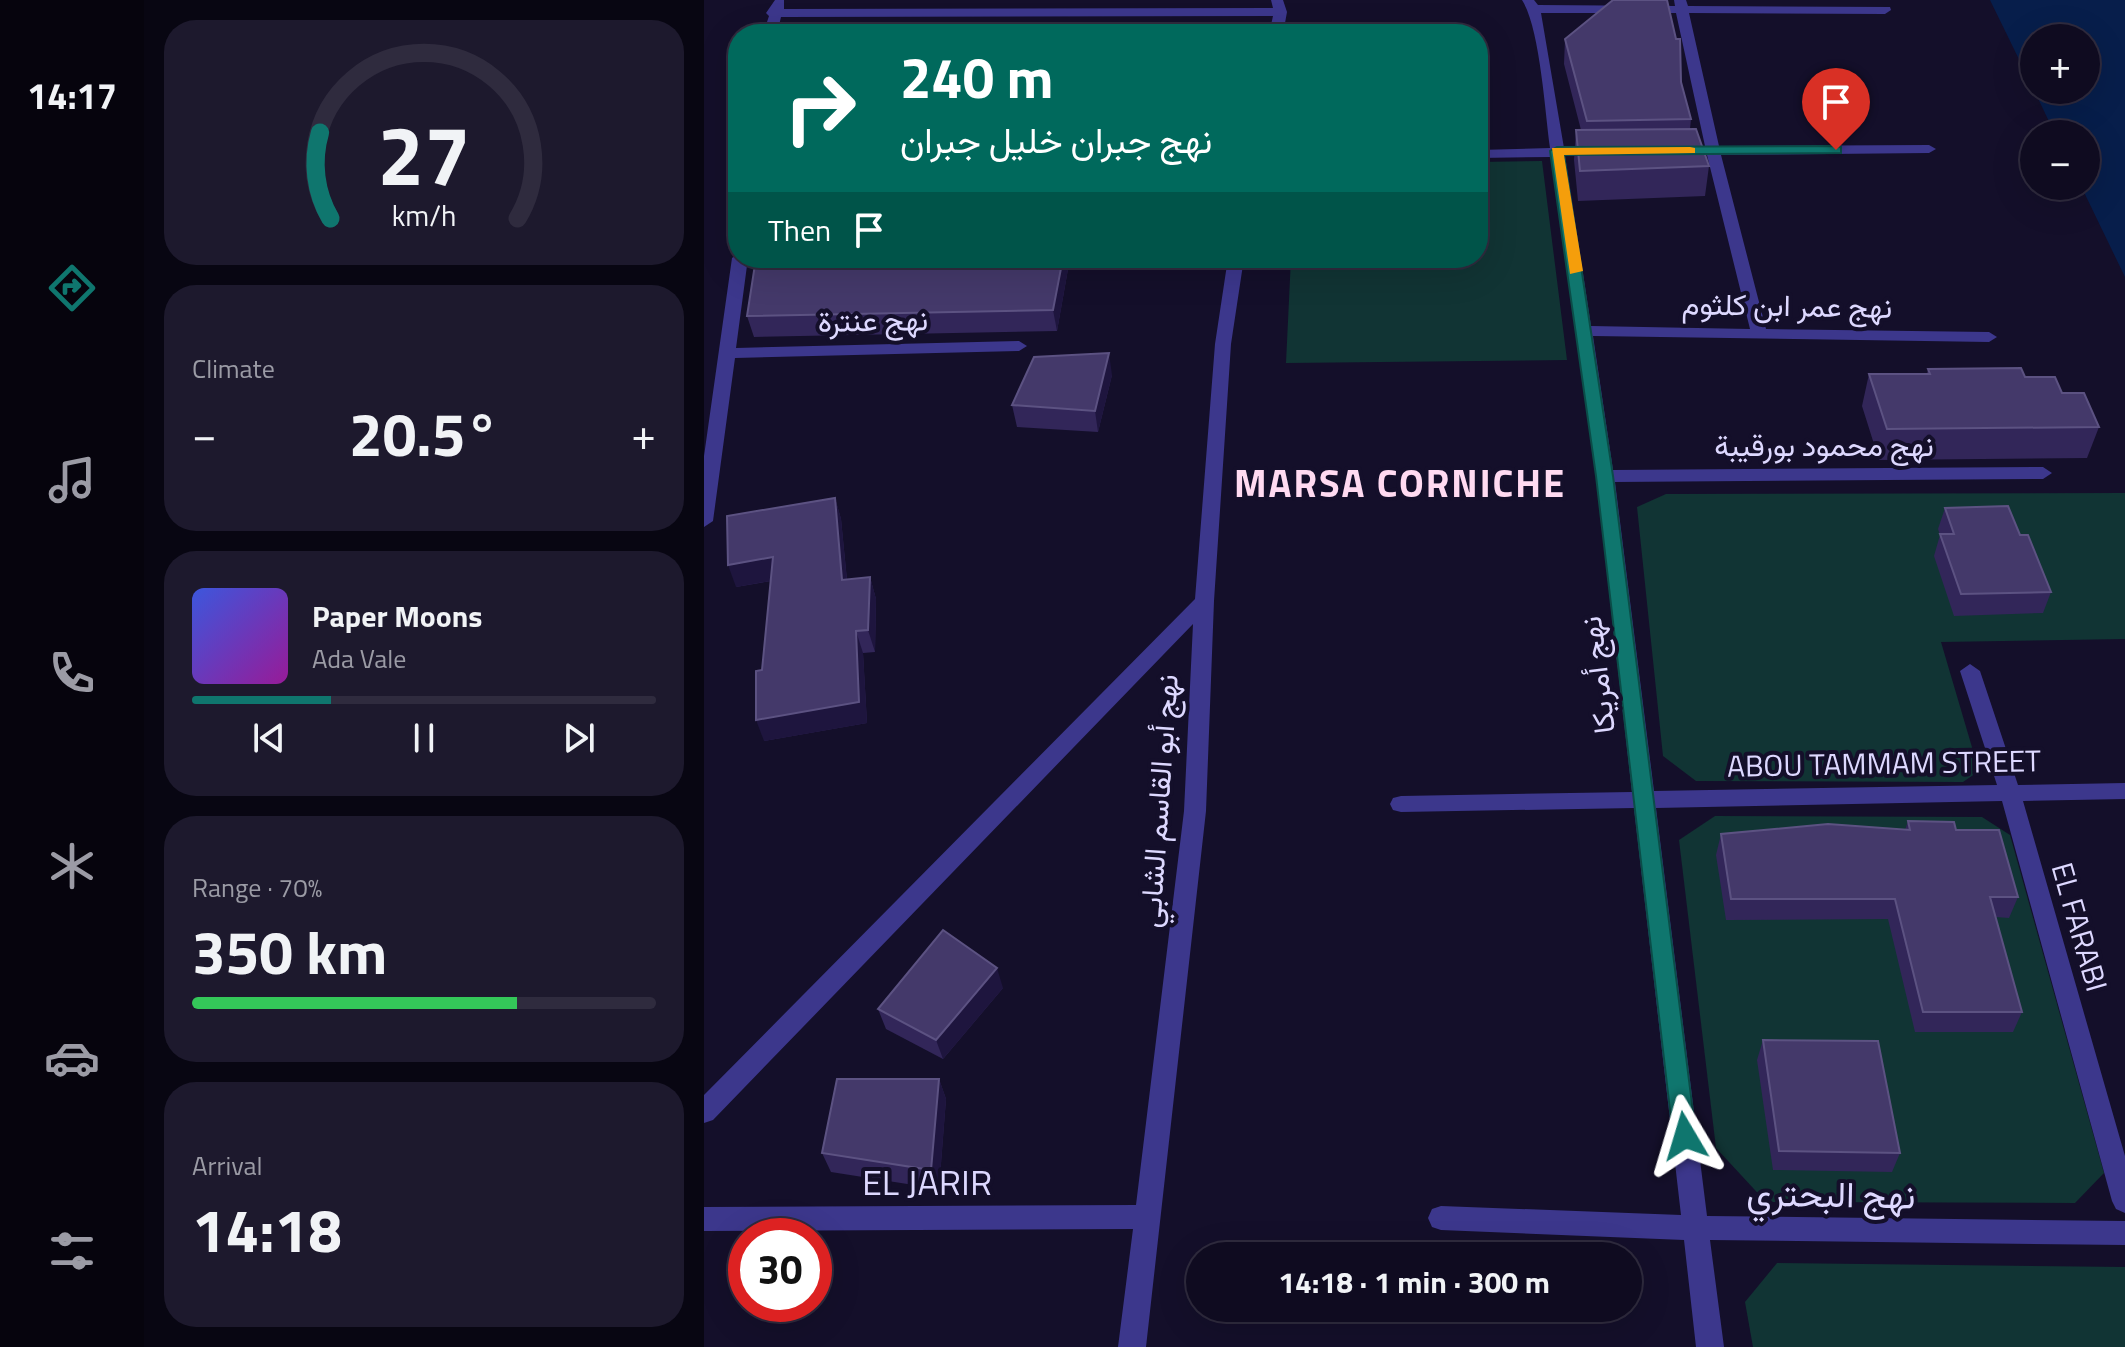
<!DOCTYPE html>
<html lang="en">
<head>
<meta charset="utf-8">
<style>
  body { margin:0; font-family:"Titillium Web",Vazirmatn,sans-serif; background:#1d192d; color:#f1f3f6; height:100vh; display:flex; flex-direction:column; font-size:30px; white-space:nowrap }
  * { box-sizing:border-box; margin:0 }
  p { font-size:26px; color:#9b9ba5 }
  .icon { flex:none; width:44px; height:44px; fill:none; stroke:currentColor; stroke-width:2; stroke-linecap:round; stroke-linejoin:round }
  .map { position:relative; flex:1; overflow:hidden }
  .details { display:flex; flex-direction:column; gap:20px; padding:20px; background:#080612; width:560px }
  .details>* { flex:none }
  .banner { position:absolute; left:24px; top:24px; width:760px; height:244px; border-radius:32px; box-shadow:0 8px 32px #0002,0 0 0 2px #2f2b3e; background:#00695c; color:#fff; overflow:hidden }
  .fabs { position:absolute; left:1316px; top:24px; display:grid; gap:16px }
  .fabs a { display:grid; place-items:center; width:80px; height:80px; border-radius:50%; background:#0f0b20; box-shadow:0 8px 32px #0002,0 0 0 2px #2f2b3e; font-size:40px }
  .speed { position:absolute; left:24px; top:1218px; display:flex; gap:16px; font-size:40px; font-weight:700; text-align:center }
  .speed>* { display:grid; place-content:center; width:104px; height:104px; border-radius:50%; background:#0f0b20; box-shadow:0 8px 32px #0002,0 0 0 2px #2f2b3e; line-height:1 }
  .speed .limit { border:12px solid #d22; background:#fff; color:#111 }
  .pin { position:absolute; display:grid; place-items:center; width:68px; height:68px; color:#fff; margin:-82px -34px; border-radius:50% 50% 50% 0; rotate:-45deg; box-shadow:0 0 8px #0007 }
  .pin .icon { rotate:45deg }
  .me { position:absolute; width:88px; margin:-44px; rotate:353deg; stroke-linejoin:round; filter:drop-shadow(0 0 6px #0008) }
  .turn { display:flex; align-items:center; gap:28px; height:168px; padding:0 40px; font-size:36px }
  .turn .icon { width:104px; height:104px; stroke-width:2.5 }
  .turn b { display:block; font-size:56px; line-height:68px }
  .then { display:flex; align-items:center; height:76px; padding:0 40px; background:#0003; gap:16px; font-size:30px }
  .big { font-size:60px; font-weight:700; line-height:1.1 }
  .details .widget { flex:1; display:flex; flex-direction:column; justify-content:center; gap:12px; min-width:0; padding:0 28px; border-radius:32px; background:#1d192d }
  .details .dial { align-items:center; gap:0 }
  .dial svg { height:208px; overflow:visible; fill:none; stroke:#2f2b3e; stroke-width:7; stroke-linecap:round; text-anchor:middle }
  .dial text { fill:#f1f3f6; stroke:none }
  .song { display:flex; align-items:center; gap:24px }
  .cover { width:96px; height:96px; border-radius:12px; background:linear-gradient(135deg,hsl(230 70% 55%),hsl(300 70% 35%)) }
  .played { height:8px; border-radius:4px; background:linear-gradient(90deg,#0f766e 30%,#2f2b3e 30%) }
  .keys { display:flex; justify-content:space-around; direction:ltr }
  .heat { display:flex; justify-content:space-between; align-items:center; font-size:44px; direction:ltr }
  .charge { height:12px; border-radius:6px; background:linear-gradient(90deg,#34c759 70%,#2f2b3e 0) }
  .trip { position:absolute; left:482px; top:1242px; width:456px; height:80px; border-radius:40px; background:#0f0b20; box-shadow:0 8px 32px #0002,0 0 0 2px #2f2b3e; font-weight:700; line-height:80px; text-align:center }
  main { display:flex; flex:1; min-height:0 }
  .tab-bar { display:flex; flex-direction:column; width:144px; justify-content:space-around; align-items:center; background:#06040d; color:#9b9ba5 }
  .tab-bar .icon { width:56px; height:56px }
  .tab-bar .current { color:#0f766e }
  .tab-bar b { font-size:36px; color:#f1f3f6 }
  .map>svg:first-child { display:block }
</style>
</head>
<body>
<main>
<nav class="tab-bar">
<b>14:17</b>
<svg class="icon current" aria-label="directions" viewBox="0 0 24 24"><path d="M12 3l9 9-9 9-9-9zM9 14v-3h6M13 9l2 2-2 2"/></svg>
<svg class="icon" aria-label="music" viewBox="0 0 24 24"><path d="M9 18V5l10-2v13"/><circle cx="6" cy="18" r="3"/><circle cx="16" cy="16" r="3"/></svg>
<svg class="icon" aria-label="phone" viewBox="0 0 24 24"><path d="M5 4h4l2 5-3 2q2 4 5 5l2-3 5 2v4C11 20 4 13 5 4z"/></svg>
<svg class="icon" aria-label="climate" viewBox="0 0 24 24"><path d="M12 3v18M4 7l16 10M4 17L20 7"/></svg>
<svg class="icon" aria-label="car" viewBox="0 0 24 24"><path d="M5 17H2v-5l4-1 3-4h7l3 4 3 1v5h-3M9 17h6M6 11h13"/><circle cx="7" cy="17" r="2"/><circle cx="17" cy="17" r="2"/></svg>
<svg class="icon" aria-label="filters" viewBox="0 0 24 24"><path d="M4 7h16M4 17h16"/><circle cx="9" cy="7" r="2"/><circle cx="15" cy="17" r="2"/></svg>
</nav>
<section class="details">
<div class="widget dial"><svg viewBox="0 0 100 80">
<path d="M14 69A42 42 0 1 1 86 69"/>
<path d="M14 69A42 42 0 0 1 10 36" stroke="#0f766e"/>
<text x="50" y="56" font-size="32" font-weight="700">27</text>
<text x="50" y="72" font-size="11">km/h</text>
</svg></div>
<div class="widget"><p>Climate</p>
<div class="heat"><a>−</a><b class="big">20.5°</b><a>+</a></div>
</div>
<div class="widget">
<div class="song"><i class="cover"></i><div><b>Paper Moons</b><p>Ada Vale</p></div></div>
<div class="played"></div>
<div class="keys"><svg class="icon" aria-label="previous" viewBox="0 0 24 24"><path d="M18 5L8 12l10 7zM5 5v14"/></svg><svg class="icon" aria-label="pause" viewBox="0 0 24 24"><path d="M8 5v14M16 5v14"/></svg><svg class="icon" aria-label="next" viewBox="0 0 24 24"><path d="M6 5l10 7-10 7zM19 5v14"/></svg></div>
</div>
<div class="widget"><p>Range · 70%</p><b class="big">350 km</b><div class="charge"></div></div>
<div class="widget"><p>Arrival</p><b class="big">14:18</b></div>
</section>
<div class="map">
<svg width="1421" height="1347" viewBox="0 0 1421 1347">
  <rect width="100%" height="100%" fill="#140f2a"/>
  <g fill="#113434">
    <path d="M554 23 561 26 559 34H89L99 27Z"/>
    <path d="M838 161 863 360 582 363 587 258H774V162Z"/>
    <path d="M1421 493V639L1237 642 1275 771 1259 782 992 781 959 756 933 507 962 494Z"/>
    <path d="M1011 816 1278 817 1306 835 1400 1173 1371 1203 1062 1202 1012 1148 975 840Z"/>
    <path d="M1073 1263 1421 1267V1347H1049L1041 1302Z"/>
  </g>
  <path fill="#071e4b" d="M1286 0H1421V277L1377 186H1382V134H1351L1330 90H1382V38H1330V90Z"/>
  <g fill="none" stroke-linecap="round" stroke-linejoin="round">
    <g fill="#3c378c" fill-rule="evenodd">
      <path d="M71 0H80V9L569 8 567 0H579L583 12 579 34H565L569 16 77 17 73 34H59L65 16 62 13Z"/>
      <path d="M818 0H830L834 5 971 6 970 0H982L984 6 1186 7 1187 10 1181 14 985 13 1015 146 1225 145 1232 149 1225 153 1017 155 1062 329 1285 332 1293 337 1285 342 889 336 909 470 1339 467 1348 473 1339 479 911 482 950 791 1293 785 1256 671 1266 664 1276 671 1314 785 1421 783V799L1319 801 1421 1156V1213L1412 1209 1408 1201 1298 801 952 808 1003 1216 1421 1221V1245L1006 1240 1020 1347H992L980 1240 737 1230 728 1227 724 1218 728 1209 737 1206 977 1215 930 808 697 812 689 810 686 804 689 798 697 796 928 792 892 476 847 157 774 158V150L846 148C841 112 836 28 818 0ZM837 13H972L1001 146 974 147 967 151 974 155H1003L1046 329 887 326 861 156 898 155 905 151 898 147 860 148Z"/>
      <path d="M34 254V258H44L32 348 315 341 323 346 315 351 31 358 9 521 0 527V456L28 258Z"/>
      <path d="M524 258H540L527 344 510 601 502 811 442 1347H414L429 1229 0 1231V1207L432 1205 480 811 489 624 9 1120 0 1123V1095L491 599 511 344Z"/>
    </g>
  </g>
  <g fill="#322659">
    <path d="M861 39 977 82 987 119 986 129 1005 166 1001 196 874 201 870 160 872 130H877L860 64Z"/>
    <path d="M52 258H366L353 331 50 337 43 316Z"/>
    <path d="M1224 369 1321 377 1358 393 1395 427 1383 458 1175 460 1158 406 1165 374H1223Z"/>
    <path d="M408 375 394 432 313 427 308 405Z"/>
    <path d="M131 498 137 519 143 580 166 577 172 599 171 652 159 653 163 723 60 741 58 670 67 581 32 587Z"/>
    <path d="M1241 508 1316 535 1347 592 1339 613 1250 616 1230 556 1236 535 1234 529Z"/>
    <path d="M1204 821 1252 830 1314 897 1305 918 1292 917 1318 1012 1309 1032H1211L1184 919 1022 920 1012 855 1017 834 1201 830Z"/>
    <path d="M299 988 239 1059 182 1029 174 1009Z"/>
    <path d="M1059 1040 1196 1153 1188 1172 1069 1170 1053 1060Z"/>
    <path d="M235 1079 242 1099 235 1189 127 1172 118 1153Z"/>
  </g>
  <g fill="#1e153e">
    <path d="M359 258H366L353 331 349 310Z"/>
    <path d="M405 353 408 375 394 432 391 411Z"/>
    <path d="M131 498 137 519 145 602 138 580Z"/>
    <path d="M69 557 77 579 32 587 24 565Z"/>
    <path d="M166 577 172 599 171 652 164 630Z"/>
    <path d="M152 631 159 653 163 723 60 741 52 720Z"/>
    <path d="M293 968 299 988 239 1059 232 1040Z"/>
    <path d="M235 1079 242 1099 235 1189 227 1170Z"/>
  </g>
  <g fill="#44396a" stroke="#5c5282" stroke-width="2">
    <path d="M909 0H963L972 39H976L977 82 987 119 883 121 861 39Z"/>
    <path d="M992 129 1005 166 876 171 872 130Z"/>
    <path d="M52 258H359L349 310 43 316Z"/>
    <path d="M405 353 391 411 308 405 330 357Z"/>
    <path d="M1317 368 1321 377H1351L1358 393H1380L1395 427 1183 429 1165 374H1226L1224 369Z"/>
    <path d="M131 498 138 580 166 577 164 630 152 631 155 702 52 720V671L58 670 69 557 24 565 23 516Z"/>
    <path d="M1304 506 1316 535H1324L1347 592 1257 594 1236 534H1250L1241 508Z"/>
    <path d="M1204 821 1250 822 1252 830H1295L1314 897H1286L1318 1012H1219L1191 899H1027L1017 834 1124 824 1206 830Z"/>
    <path d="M239 930 293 968 232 1040 174 1009Z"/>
    <path d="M1059 1040 1174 1041 1196 1153 1075 1151Z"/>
    <path d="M133 1079H235L227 1170 118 1153Z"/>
  </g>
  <path fill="#0f766e" stroke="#0a4d48" stroke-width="2" d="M1132 146 1137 147V153L860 155 909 476 992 1136 989 1143 981 1146 973 1143 969 1136 892 476 846 151 853 147Z"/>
  <path fill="#f59e0b" d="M986 147 991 148V153L860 155 879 271 866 274 848 148Z"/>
  <g text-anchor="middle" stroke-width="8" stroke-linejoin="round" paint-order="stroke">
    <g font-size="30" fill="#ddd8ff" stroke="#140f2a">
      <text transform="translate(1083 306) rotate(1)" y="10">نهج عمر ابن كلثوم</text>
      <text transform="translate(169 321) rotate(-1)" y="10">نهج عنترة</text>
      <text x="1120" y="456">نهج محمود بورقيبة</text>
      <text transform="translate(894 675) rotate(-97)" y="10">نهج أمريكا</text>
      <text transform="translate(1180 764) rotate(-1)" y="10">ABOU TAMMAM STREET</text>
      <text transform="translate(455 801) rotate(-86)" y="10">نهج أبو القاسم الشابي</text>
      <text transform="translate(1375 927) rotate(74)" y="10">EL FARABI</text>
    </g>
    <g font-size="36" fill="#ddd8ff" stroke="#140f2a">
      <text x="223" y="1195">EL JARIR</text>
      <text transform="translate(1127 1194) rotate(1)" y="13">نهج البحتري</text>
    </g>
    <g font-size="38" font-weight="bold" letter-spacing="2" fill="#ffdaf1" stroke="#140f2a">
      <text x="696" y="497">MARSA CORNICHE</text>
    </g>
  </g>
</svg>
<div class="fabs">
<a>+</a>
<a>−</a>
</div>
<div class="speed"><div class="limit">30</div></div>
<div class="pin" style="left:1132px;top:150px;background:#d93025"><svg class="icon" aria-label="arrive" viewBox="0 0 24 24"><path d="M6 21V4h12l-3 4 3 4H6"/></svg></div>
<svg class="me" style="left:981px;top:1136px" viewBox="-20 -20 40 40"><path d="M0-17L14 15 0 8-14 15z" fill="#0f766e" stroke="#fff" stroke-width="4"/></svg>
<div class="trip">14:18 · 1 min · 300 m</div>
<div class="banner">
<div class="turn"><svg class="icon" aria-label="right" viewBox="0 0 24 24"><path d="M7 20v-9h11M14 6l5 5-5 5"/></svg><div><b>240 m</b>نهج جبران خليل جبران</div></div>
<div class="then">Then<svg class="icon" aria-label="arrive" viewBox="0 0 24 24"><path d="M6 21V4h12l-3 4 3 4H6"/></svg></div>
</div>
</div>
</main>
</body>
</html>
